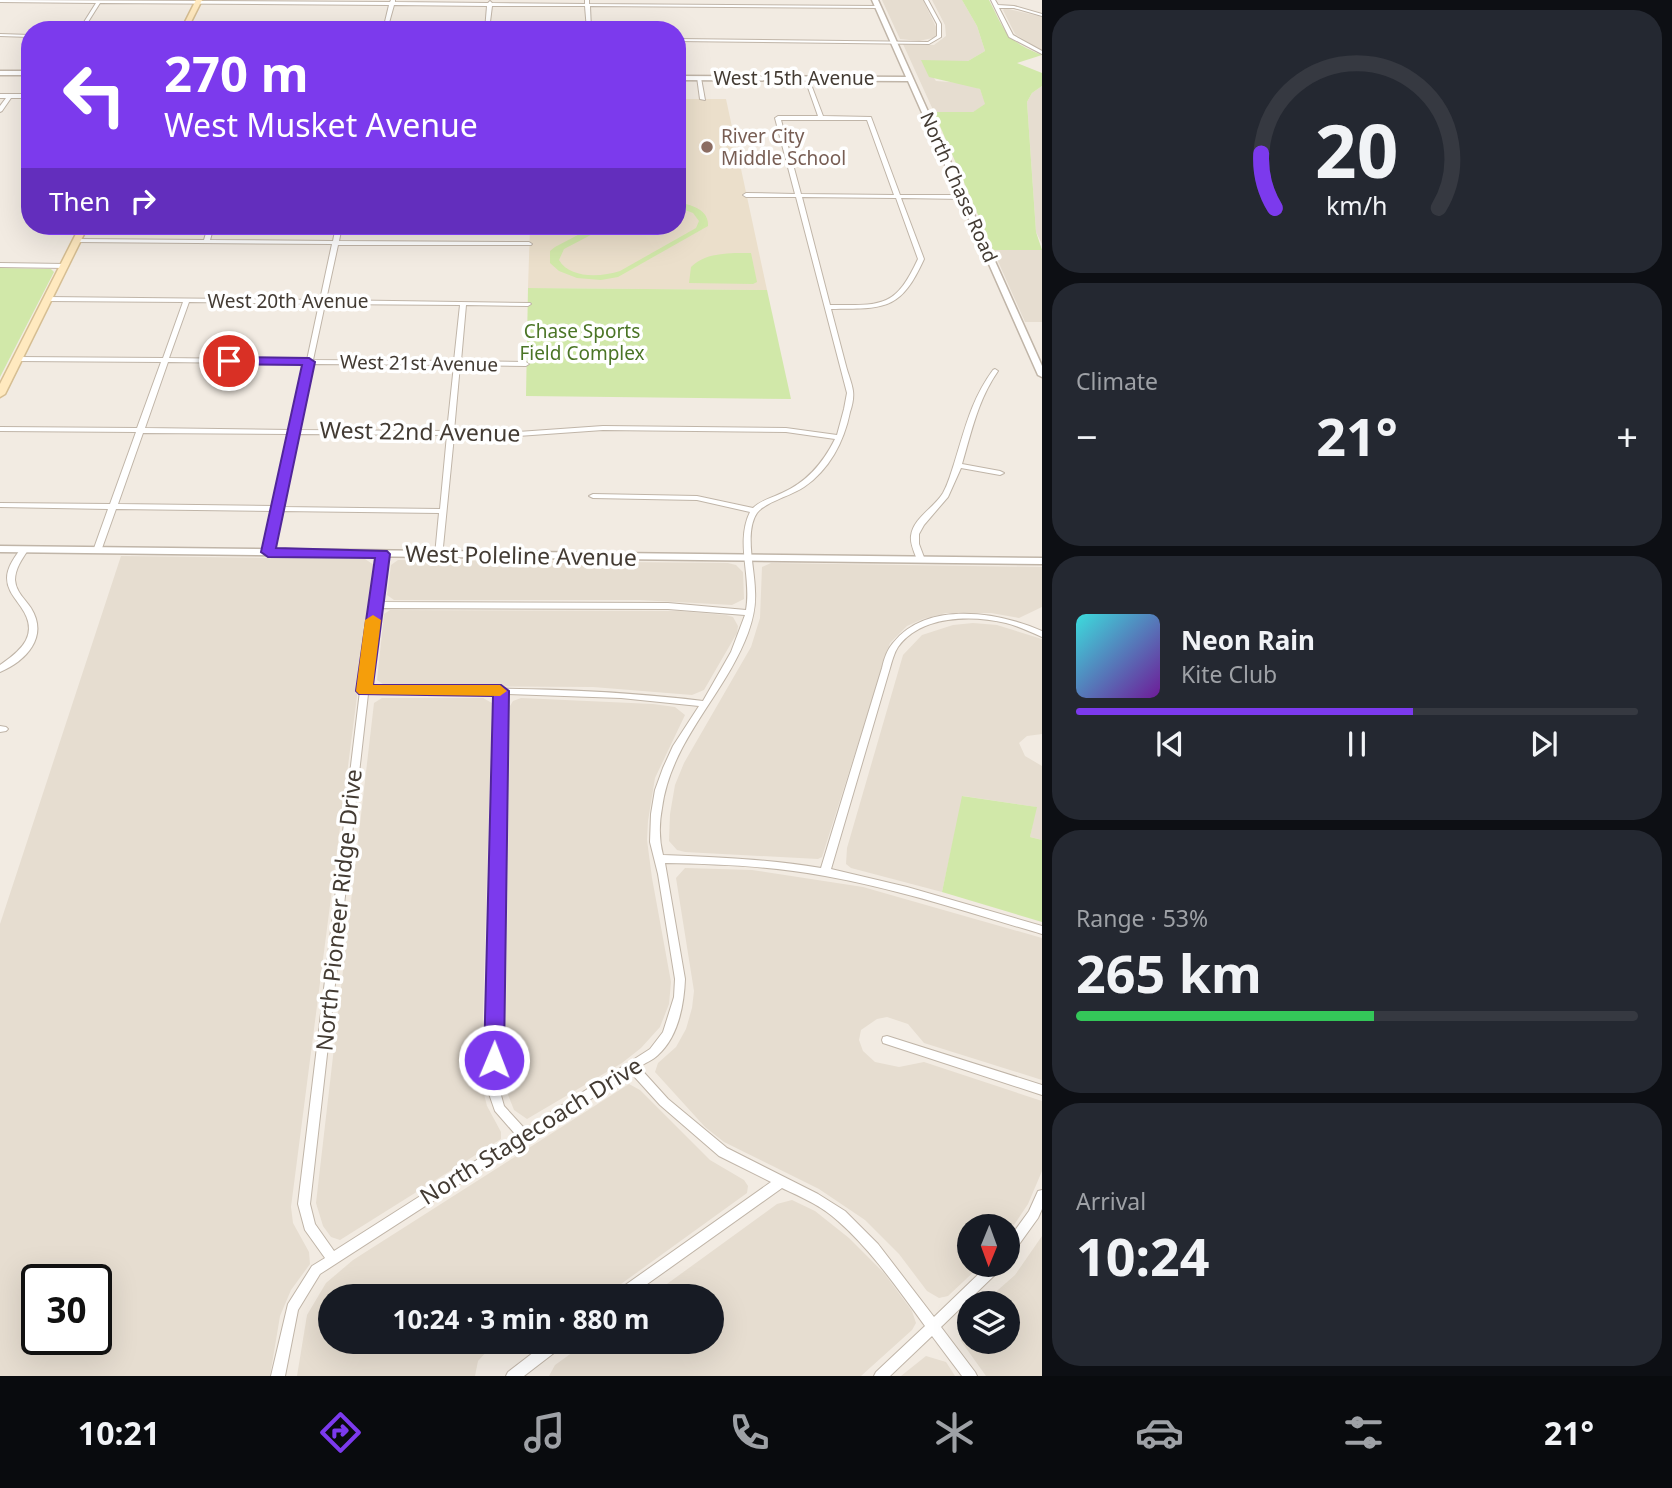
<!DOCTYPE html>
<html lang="en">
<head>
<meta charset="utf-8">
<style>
  body { margin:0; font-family:"Noto Sans",sans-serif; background:#242831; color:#f1f3f6; height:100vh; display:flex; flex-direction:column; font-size:26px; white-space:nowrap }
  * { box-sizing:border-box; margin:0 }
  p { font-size:23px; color:#9ea1a6 }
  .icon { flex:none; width:38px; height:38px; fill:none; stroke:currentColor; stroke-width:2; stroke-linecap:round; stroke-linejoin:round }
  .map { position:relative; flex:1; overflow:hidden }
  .sheet { display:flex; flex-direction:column; gap:10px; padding:10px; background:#0d0f14; width:630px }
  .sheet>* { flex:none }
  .hud { position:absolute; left:21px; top:21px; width:665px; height:214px; border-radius:28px; box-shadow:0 7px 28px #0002; background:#7c3aed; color:#fff; overflow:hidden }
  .needle { width:46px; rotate:181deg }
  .fabs { position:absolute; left:957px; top:1214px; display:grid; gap:14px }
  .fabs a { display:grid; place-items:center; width:63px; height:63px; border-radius:50%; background:#171b24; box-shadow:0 7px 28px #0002; font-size:35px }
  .speed { position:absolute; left:21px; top:1264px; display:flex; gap:14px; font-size:35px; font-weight:700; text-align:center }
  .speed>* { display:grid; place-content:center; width:91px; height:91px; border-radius:50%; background:#171b24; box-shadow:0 7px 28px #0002; line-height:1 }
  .speed .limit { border:4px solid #111; border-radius:10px; background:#fff; color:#111 }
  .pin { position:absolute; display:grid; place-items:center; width:60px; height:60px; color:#fff; margin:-30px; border:4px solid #fff; border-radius:50%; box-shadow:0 2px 7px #0007 }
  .me { position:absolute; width:77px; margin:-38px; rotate:1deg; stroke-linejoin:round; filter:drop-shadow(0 0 5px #0008) }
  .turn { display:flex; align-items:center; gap:24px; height:147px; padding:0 28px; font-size:32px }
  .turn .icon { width:91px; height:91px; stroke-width:2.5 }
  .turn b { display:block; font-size:49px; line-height:60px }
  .then { display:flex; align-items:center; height:66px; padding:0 28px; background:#0003; gap:14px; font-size:26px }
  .big { font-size:52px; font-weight:700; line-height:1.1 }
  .sheet .tile { flex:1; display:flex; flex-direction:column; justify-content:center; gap:10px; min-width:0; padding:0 24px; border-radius:28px; background:#242831 }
  .sheet .dial { align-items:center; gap:0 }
  .dial svg { height:182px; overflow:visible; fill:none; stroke:#363941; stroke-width:7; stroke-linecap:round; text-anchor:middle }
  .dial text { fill:#f1f3f6; stroke:none }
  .song { display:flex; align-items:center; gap:21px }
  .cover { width:84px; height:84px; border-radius:10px; background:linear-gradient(135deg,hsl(180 70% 55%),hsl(280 70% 35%)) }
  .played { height:7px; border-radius:4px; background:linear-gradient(90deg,#7c3aed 60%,#363941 60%) }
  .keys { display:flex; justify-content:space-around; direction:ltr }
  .heat { display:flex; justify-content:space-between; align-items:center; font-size:38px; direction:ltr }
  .charge { height:10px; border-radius:5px; background:linear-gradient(90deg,#34c759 53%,#363941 0) }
  .trip { position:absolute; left:318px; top:1284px; width:406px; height:70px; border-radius:35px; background:#171b24; box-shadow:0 7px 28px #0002; font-weight:700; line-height:70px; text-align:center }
  .tab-bar { display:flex; height:112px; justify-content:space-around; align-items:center; background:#090b0e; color:#9ea1a6 }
  .tab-bar .icon { width:49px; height:49px }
  .tab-bar .on { color:#7c3aed }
  .tab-bar b { font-size:32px; color:#f1f3f6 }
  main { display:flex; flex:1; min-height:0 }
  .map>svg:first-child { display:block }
</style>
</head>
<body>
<main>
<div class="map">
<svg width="1042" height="1376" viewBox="0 0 1042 1376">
  <rect width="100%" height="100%" fill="#f2ebe2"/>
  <g fill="#e6ddd0" fill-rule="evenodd">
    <path d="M882 0H923L937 29V37L919 41 900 39Z"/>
    <path d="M932 0H962L977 26 985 51 968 61H922L936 81 963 83 980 89 986 105 973 112H934L903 44 934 45 946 36 945 25Z"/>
    <path d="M1005 8 1042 17V51L1015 34 1003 10Z"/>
    <path d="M1042 86V244L1036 232 1027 102 1032 93Z"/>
    <path d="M993 250H1042V322H1025Z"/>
    <path d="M121 556 365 559 374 565 291 1207 293 1223 309 1252 310 1264 291 1290 280 1316 270 1376H0V924ZM37 1279H96V1339H37Z"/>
    <path d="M398 560 728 563 736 565 743 572 744 599 732 605 639 600H394L387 595 391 565Z"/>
    <path d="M771 563 1042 567V607L1019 618 991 613H946L923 619 907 626 890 643 822 857 818 859 685 852 677 850 669 841 670 814 675 785 684 763 751 647 760 618 762 567Z"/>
    <path d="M390 610 679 611 726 615 733 617 738 626 737 633 704 690 692 695 593 687 386 686 377 680 384 614Z"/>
    <path d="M973 623 997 625 1042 639V734L1027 736 1019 743 1025 756 1042 766V840L1030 837 1036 807 963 796 942 892 851 868 846 864 847 848 903 655 922 635 953 625Z"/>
    <path d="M382 698H483L492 703 481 1082 487 1106 501 1132V1139L340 1240 331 1237 323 1226 316 1203 374 703Z"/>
    <path d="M521 698 653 704 675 707 685 715 655 778 648 821 647 840 652 878 671 982 669 1004 660 1027 641 1048 622 1063 527 1119 514 1110 505 1087 510 706 513 701Z"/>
    <path d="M685 868 752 870 863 887 1042 938V1080L924 1043 908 1024 887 1017 877 1019 861 1030 859 1040 863 1051 875 1062 899 1067 924 1062 1042 1101V1171L1028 1204 1008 1234V1227H970V1265H981L948 1296 939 1298 927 1291 899 1254 865 1220 819 1189 724 1142 705 1127 655 1072 658 1063 676 1047 686 1029 692 1008 694 991 676 878Z"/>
    <path d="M629 1084 640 1090 710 1160 744 1180 748 1186 747 1193 603 1297H331V1342H539L534 1346 500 1345 488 1350 478 1361 475 1376H297L307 1315 326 1283 353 1260Z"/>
    <path d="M792 1200 815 1211 849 1238 884 1273 912 1311 916 1323 912 1330 861 1376H549L555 1365 587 1342H712V1297H649L777 1204Z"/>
    <path d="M1042 1236V1376H986L961 1341 960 1325 969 1315 970 1342H1008V1304H982L1015 1275Z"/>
    <path d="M926 1356 946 1362 955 1376H901Z"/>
  </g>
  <path fill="#ebdfcb" d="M677 99H726L767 290 528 288 530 226H677Z"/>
  <g fill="#d1e8a9">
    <path d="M962 0H989C1006 33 1005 40 1042 55L1017 63 1042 73V86L1032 93 1027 102 1036 232 1042 250H993L934 112H973L985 104 980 89 929 77 921 60 968 61 985 51 977 26Z"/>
    <path d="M677 202C691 205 709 209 708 226L618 277 601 280 577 278 559 271 550 263V251L555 247 595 226H608L564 249 559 260C570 279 601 277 620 271L696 228 699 221 693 213 677 207Z"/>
    <path d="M751 253 757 282 753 284 689 283 691 267C706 252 730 253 751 253Z"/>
    <path d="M0 268 51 269 54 272 0 377Z"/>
    <path d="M528 288 767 290 791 399 526 396Z"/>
    <path d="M962 796 1037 807 1030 837 1042 840V922L942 892Z"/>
  </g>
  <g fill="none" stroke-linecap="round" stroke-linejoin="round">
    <g stroke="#c0b5a8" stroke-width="2">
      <g id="minor">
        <path d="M0 0 390 2 391 0H395V2L488 3 490 1 492 3 585 4V0H589V4L878 6 880 7 878 8 590 6 591 30H587L585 6H492L489 30H485L487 6 394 5 387 30H383L389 5 100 3 83 30H79L96 3 0 2Z"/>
        <path d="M924 0H928L941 24V37L929 44 677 41V39L928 42 937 36V24Z"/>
        <path d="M991 0H995L998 5 1014 6 1042 14V16L1014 8H999L1013 35 1042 51V54L1009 37Z"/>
        <path d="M0 34 30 35V37L0 36Z"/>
        <path d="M697 77 701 78 705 100 700 99Z"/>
        <path d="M807 78 809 79 823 116 871 117 900 195H964L967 197 964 199 901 198 924 259C900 312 884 308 831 309 836 328 841 347 846 366 848 374 852 383 853 391 854 398 852 406 850 412 844 442 829 470 804 487 791 496 765 502 757 513 744 532 755 570 755 591 756 606 753 619 748 633 725 695 671 740 662 808 659 824 659 840 663 855 716 857 769 859 821 868L882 668C884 659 887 650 893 643 927 600 998 612 1042 631V637C1030 632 1018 626 1006 623 972 615 921 615 898 647 894 653 892 661 890 668L831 869 907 887 1042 926V934C970 913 899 889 825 876 772 866 719 864 665 863L685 979C684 1005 678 1037 658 1055 653 1060 645 1063 639 1067L668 1099 727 1148 818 1194 845 1211 878 1244 934 1317 988 1265H1003L1001 1269 941 1327 975 1372 977 1376H962L932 1336 890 1376H874L876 1372 925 1326C898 1289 872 1251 838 1221 822 1206 801 1197 782 1188L629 1297H612L614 1293 771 1182 719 1156 660 1105 631 1073 320 1274 298 1310 285 1376H271L288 1304 312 1266 325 1258 305 1230 298 1204 360 691 378 554 382 552 386 554 380 602 668 603 746 610C752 577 735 543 750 512L697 500 593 498 589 496 593 494 697 496 753 508C761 500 772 498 782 493 807 482 823 463 835 439L786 432 603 430 518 436H454L442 557H439L435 555 439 513 281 511 272 553 268 555 264 553 273 511 116 509 101 551 97 553 93 551 108 509 0 507V503L110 504 136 432 0 431V427L137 428 161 362 18 361 15 359 18 357 163 358 183 302 48 301 45 299 48 297 320 300 332 244 76 242V240L78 239 204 240 208 226H214L210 240 333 241 336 226H342L339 241 529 242 532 244 531 245H338L326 300 530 303 531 304 528 306 466 305 461 361 526 362 529 364 526 366 460 365 454 431 518 432 603 426 786 428 837 435 844 409 847 393 796 197H746L743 195 746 193 795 194 775 118 778 116H818L805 79ZM781 120H867L894 195 801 194ZM802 197 896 198 918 259C895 309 881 305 830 305ZM189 302 319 304 307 360 169 358ZM325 304 460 305 454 361 313 360ZM168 362 306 364 291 430 145 428ZM312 364 454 365 447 431 298 430ZM143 433 290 434 274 506 118 504ZM297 434 447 435 440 509 282 507ZM379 608 668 609 745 615 731 652 703 701C592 687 481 688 369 688ZM368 694H497L487 1088 495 1111 516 1135 334 1251 315 1224 310 1204ZM505 694 621 698 699 706 673 746 663 768 655 790 651 814 650 842 658 874 675 979 674 997 663 1032 650 1049 525 1129 504 1106 499 1088Z"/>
        <path d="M0 94H30V98H11L2 111 0 112V106L6 98H0Z"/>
        <path d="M0 263 65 264 68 266 65 268 0 267Z"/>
        <path d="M995 369 998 371C978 400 972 430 962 464L1000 471 1004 473 1000 475 961 468 948 497 924 525 919 534V544L925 560 921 562H918C915 554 910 544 911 536 913 518 934 508 943 493 948 484 951 473 954 464 965 429 971 400 993 370Z"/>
        <path d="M21 548H24L28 550C22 559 15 569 15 580 16 592 25 599 31 608 49 637 26 661 0 672V665C22 650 40 634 21 607 15 598 7 590 7 578 7 567 15 557 21 548Z"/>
        <path d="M0 726 6 727 8 729 6 731 0 732Z"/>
        <path d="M887 1036 1042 1085V1095L883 1043 882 1040 883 1037Z"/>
        <path d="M1042 1190V1209L1038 1218 1012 1254 1008 1256V1240L1029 1211 1038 1191Z"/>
        <path d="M547 1342H564L563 1346 524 1376H506L508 1372Z"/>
      </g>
    </g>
    <g stroke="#c0b5a8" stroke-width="3">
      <g id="tertiary">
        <path d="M872 0H878L1042 366V377L1038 375 908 81 677 80V76L906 77Z"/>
        <rect x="0" y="71" width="30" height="4"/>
        <path d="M0 546 1042 558V564L0 552Z"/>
      </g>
    </g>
    <g stroke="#d6be92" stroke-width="3">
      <g id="secondary">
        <path d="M196 0H202L187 30H181Z"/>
        <path d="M80 226H88L5 394 0 397V384Z"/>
      </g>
    </g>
    <use href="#minor" fill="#fff" fill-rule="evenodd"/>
    <use href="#tertiary" fill="#fff" fill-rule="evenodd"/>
    <use href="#secondary" fill="#ffe9bf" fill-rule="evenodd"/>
  </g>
  <path fill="#7c3aed" stroke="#51269a" stroke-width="2" d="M229 357 309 358 315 362 276 548 387 551 390 554 373 685H501L509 691 504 1060 501 1066 494 1069 487 1066 484 1060 493 696 359 694 356 691 375 558 268 557 261 552 302 365 224 364V358Z"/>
  <path fill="#f59e0b" d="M373 615 381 620 373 685H500L507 691 500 696 359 694 356 691 365 620Z"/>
  <circle fill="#8d6e63" stroke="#fff" stroke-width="2.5" cx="707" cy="147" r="7"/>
  <g text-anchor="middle" stroke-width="7" stroke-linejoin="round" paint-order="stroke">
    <g font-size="19" fill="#433b33" stroke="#fff">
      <text x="794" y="85">West 15th Avenue</text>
      <text transform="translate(959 187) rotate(66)" y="7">North Chase Road</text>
      <text x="288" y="308">West 20th Avenue</text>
      <text transform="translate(419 363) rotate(1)" y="7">West 21st Avenue</text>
    </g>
    <g font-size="19" fill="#785e54" stroke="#fff" text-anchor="start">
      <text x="721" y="143">River City<tspan x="721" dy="22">Middle School</tspan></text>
    </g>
    <g font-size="19" fill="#4b7526" stroke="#fff">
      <text x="582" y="338">Chase Sports<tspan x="582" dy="22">Field Complex</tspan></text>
    </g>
    <g font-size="23" fill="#433b33" stroke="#fff">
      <text transform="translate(420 432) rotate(1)" y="8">West 22nd Avenue</text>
      <text transform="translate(521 556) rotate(1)" y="8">West Poleline Avenue</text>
      <text transform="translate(339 910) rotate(-84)" y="8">North Pioneer Ridge Drive</text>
      <text transform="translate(531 1131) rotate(-32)" y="8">North Stagecoach Drive</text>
    </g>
  </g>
</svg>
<div class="fabs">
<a><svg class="needle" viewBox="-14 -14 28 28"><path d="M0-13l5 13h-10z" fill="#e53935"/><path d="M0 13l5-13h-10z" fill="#9ea1a6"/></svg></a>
<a><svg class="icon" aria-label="layers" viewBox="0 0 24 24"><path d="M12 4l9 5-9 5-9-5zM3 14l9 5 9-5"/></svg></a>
</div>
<div class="speed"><div class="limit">30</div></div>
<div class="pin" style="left:229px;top:361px;background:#d93025"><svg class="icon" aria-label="arrive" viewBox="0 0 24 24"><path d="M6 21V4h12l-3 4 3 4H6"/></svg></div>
<svg class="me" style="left:494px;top:1060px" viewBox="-20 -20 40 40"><circle r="17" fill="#7c3aed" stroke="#fff" stroke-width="3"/><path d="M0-11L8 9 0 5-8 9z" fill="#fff"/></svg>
<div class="trip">10:24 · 3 min · 880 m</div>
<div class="hud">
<div class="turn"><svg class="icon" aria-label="left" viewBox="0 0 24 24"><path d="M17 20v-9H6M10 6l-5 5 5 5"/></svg><div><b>270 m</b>West Musket Avenue</div></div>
<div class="then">Then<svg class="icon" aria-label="right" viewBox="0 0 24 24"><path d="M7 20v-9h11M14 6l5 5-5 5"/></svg></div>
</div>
</div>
<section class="sheet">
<div class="tile dial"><svg viewBox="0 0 100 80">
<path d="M14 69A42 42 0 1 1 86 69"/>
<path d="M14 69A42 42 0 0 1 8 45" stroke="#7c3aed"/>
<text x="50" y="56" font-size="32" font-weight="700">20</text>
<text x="50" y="72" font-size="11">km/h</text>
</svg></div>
<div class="tile"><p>Climate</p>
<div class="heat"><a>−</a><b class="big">21°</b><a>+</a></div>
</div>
<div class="tile">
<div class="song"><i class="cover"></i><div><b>Neon Rain</b><p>Kite Club</p></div></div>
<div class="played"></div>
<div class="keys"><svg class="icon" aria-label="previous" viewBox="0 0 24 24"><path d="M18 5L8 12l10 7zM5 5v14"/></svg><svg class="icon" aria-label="pause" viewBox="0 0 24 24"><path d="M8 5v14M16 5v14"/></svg><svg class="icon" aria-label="next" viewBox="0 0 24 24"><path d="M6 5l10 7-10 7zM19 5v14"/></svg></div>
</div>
<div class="tile"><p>Range · 53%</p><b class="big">265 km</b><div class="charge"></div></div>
<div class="tile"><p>Arrival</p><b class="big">10:24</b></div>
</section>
</main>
<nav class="tab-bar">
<b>10:21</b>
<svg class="icon on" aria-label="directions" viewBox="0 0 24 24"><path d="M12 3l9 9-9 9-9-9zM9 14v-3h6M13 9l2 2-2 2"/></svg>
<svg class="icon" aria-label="music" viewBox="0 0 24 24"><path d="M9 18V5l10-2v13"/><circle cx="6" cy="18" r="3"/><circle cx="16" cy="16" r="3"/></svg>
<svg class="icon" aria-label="phone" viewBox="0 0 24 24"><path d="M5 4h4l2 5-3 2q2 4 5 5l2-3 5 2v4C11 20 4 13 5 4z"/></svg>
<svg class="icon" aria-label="climate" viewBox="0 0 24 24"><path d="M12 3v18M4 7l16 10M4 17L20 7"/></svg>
<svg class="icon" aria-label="car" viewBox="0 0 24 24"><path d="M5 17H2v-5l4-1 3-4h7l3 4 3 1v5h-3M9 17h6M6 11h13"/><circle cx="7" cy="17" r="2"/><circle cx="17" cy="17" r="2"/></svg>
<svg class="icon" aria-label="filters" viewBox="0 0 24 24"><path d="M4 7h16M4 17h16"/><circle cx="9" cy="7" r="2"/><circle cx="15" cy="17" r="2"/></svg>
<b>21°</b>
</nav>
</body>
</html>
